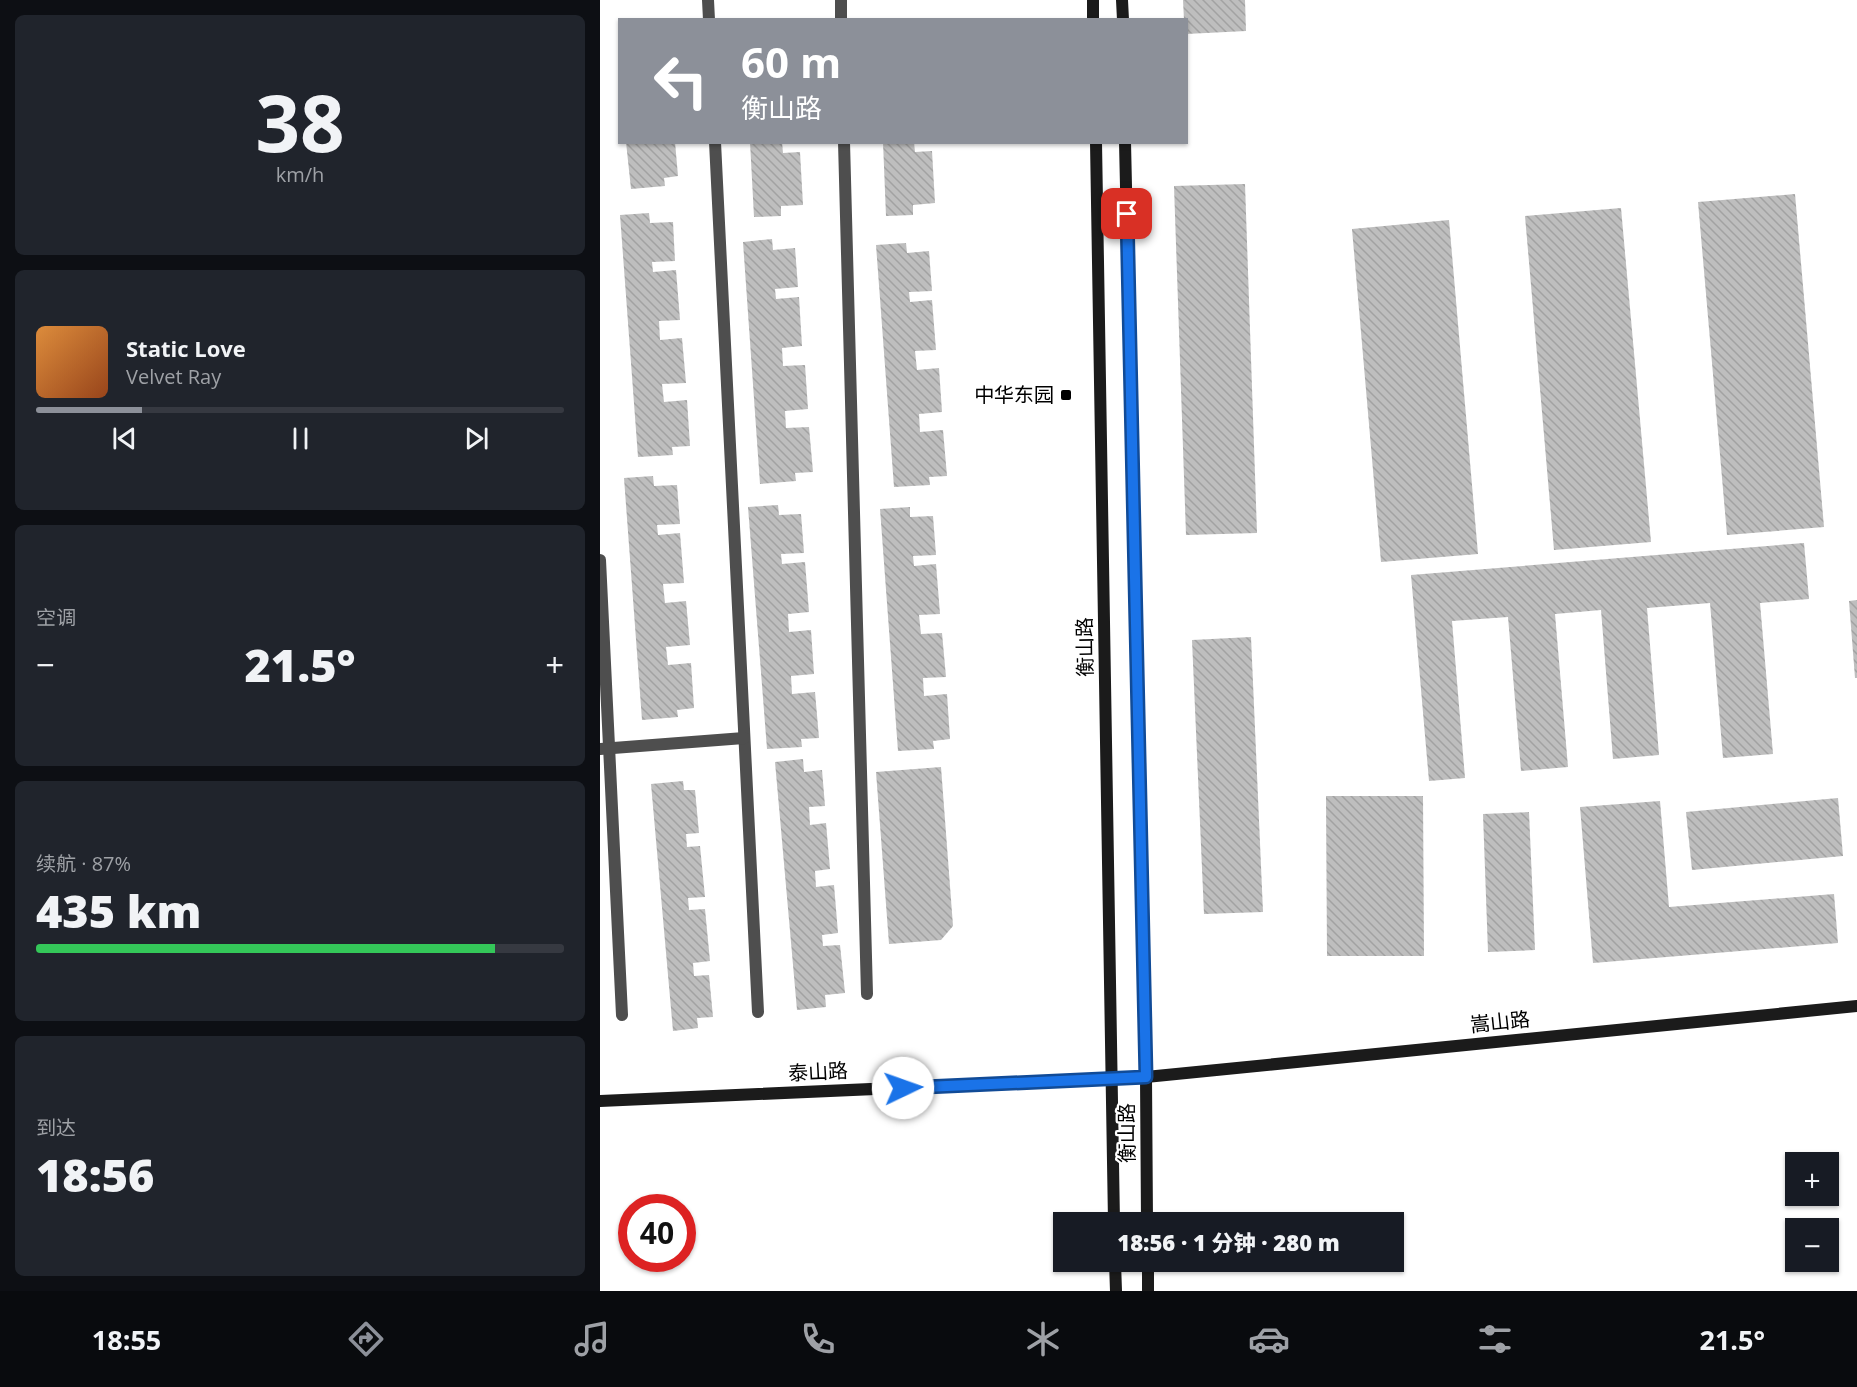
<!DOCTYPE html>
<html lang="zh">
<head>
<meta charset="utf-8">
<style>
  body { margin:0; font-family:"Open Sans","Noto Sans SC",sans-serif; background:#20242c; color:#f1f3f6; height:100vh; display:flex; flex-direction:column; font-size:22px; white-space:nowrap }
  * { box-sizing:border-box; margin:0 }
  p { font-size:20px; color:#9ea1a6 }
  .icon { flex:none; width:33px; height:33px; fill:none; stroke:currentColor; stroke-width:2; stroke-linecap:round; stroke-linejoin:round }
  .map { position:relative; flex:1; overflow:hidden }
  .panel { display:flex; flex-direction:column; gap:15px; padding:15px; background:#0d0f14; width:600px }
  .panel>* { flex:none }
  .guide { position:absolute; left:18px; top:18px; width:570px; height:126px; border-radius:0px; box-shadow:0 2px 4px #0004; background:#8c9099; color:#fff; overflow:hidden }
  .tools { position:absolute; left:1185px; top:1152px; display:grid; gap:12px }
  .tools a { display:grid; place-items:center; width:54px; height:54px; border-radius:0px; background:#171b24; box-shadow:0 2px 4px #0004; font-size:30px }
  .speed { position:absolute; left:18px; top:1194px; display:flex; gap:12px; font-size:30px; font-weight:700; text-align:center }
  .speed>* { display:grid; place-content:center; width:78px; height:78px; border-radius:50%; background:#171b24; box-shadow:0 2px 4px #0004; line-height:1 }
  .speed .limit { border:9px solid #d22; background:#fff; color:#111 }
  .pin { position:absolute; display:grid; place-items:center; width:51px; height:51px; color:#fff; margin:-26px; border-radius:12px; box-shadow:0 3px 9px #0006 }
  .me { position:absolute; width:66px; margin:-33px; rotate:87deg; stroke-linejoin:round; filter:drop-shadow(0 0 4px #0008) }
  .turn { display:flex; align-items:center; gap:21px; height:126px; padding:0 24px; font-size:27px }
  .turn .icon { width:78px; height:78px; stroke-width:2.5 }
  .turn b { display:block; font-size:42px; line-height:51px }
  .big { font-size:45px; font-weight:800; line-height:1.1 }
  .panel .card { flex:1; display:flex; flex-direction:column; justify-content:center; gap:9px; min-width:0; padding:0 21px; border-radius:9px; background:#20242c }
  .panel .dial { align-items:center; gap:0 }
  .dial b { font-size:78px; line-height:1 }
  .song { display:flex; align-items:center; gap:18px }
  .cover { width:72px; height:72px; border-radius:9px; background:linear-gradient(135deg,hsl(30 70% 55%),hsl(20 70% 35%)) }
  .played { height:6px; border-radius:3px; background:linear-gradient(90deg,#8c9099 20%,#363941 20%) }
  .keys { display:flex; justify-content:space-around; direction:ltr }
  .heat { display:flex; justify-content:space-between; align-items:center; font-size:33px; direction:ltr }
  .charge { height:9px; border-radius:4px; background:linear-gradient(90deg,#34c759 87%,#363941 0) }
  .trip { position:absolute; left:453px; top:1212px; width:351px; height:60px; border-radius:0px; background:#171b24; box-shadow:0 2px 4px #0004; font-weight:800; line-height:60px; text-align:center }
  .tabs { display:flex; height:96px; justify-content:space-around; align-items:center; background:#090b0e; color:#9ea1a6 }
  .tabs .icon { width:42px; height:42px }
  .tabs .selected { color:#8c9099 }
  .tabs b { font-size:27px; color:#f1f3f6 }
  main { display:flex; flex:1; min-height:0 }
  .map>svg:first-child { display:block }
</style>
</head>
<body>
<main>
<section class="panel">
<div class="card dial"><b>38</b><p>km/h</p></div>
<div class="card">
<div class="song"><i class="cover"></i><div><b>Static Love</b><p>Velvet Ray</p></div></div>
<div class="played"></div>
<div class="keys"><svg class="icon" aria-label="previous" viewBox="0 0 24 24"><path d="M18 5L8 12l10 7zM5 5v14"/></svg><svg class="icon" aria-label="pause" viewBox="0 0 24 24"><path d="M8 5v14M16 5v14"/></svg><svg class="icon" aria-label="next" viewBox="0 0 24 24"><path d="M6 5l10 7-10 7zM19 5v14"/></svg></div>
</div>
<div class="card"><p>空调</p>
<div class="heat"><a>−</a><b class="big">21.5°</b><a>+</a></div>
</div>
<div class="card"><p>续航 · 87%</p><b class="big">435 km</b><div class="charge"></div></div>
<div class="card"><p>到达</p><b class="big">18:56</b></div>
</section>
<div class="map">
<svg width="1257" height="1291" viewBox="0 0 1257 1291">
  <defs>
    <pattern id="building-back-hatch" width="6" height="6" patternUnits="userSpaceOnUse" patternTransform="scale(1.5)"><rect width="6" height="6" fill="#bebebe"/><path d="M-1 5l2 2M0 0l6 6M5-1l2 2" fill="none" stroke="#a2a2a2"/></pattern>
  </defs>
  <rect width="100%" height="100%" fill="#fff"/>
  <g fill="url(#building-back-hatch)">
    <path d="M583 0H645L646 31 586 34V20H584Z"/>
    <path d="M26 142H75L78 176 64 178 65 186 31 189Z"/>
    <path d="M150 142H182L183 153 200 152 203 205 181 206V216L154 217Z"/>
    <path d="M283 142H314L315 152 332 151 335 203 313 205V215L286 216Z"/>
    <path d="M645 184 657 533 586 535 574 186Z"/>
    <path d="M1195 194 1224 527 1127 535 1098 202Z"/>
    <path d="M1021 208 1051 542 954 550 925 216Z"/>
    <path d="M49 213 50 223 73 222 75 261 52 262 53 272 76 270 80 320 59 321 60 340 82 338 86 383 62 384 64 402 87 400 90 446 72 447 73 455 38 457 20 215Z"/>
    <path d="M849 220 878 554 781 562 752 229Z"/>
    <path d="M172 239 173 250 195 248 198 287 175 289 176 299 199 297 202 346 182 348 183 366 205 365 208 409 185 411 186 428 209 427 213 472 195 473 196 481 160 484 143 242Z"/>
    <path d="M306 243 307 253 329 251 332 291 309 292 310 302 332 300 336 350 315 351 317 370 339 368 342 412 319 414 320 432 343 430 347 476 329 477 330 485 294 487 276 245Z"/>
    <path d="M53 476 54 486 77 485 80 524 57 525 58 535 80 533 84 583 63 584 65 603 86 601 90 645 66 647 68 665 91 663 94 708 77 710 78 717 42 720 24 478Z"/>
    <path d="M178 505 179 515 201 514 204 553 181 554 182 564 205 562 209 612 188 614 189 632 211 630 214 674 191 676 192 694 215 692 219 738 201 739 202 747 167 749 148 507Z"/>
    <path d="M310 507V517L333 516 336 555 313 556 314 566 336 564 340 614 319 615 321 634 342 633 346 677 323 678 324 696 347 694 350 739 333 741 334 749 298 751 280 509Z"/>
    <path d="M1204 543 1209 599 1160 603 1173 754 1123 758 1110 603 1047 608 1059 755 1013 759 1001 610 955 614 968 767 921 771 908 617 852 621 865 778 829 781 811 575Z"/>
    <path d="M1257 600V678H1255L1249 601Z"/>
    <path d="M651 637 663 912 604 914 592 640Z"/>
    <path d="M203 759 204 772 222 770 225 806 209 807 210 825 226 823 230 869 215 871 216 887 234 885 238 933 222 935 223 946 240 945 245 993 225 995 226 1007 197 1010 175 762Z"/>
    <path d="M341 767 353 926 341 940 289 944 276 772Z"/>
    <path d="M83 781 84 790H95L99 833 86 834 87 847 100 846 105 897 88 898 89 910 105 909 110 961 93 963 94 976 109 975 113 1017 97 1018 98 1028 73 1031 51 784Z"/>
    <path d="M726 796H823L824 956H727Z"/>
    <path d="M1238 798 1243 856 1092 870 1086 812Z"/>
    <path d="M1060 801 1069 907 1234 894 1238 943 993 963 980 807Z"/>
    <path d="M929 812 935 950 888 952 883 814Z"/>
  </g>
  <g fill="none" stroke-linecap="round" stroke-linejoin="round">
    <g stroke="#4e4e4e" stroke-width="12">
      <path d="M241 0V20"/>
      <path d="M244 142 267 994"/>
      <path d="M0 560 22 1015"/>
    </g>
    <g stroke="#4e4e4e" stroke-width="12">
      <path d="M108 0 109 20"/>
      <path d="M115 142 158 1012"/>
      <path d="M0 749 144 738"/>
    </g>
    <g stroke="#1b1b1b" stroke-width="12">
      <path d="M493 0V20"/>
      <path d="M522 0 523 20"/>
      <path d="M496 142 514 1222"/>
      <path d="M525 142 546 1077 547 1222"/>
      <path d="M0 1101 546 1077 1257 1006"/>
      <path d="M515 1262 516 1291"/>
      <path d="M548 1262V1291"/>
    </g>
  </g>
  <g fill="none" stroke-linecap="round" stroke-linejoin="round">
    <g stroke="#114b97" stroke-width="15">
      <path id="route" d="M303 1088 546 1077 527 214"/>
    </g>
    <use href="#route" stroke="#1a73e8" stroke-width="10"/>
  </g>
  <rect fill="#000" stroke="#fff" stroke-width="2" x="460" y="389" width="12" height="12" rx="3"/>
  <g text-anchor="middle" stroke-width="4.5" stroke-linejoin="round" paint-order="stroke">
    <g font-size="20" fill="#000" stroke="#fff" text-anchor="end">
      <text x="454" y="402">中华东园</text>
    </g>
    <g font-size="20" fill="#000" stroke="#fff">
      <text transform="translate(485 647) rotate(-91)" y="7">衡山路</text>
      <text transform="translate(900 1022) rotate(-6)" y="7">嵩山路</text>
      <text transform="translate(218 1072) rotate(-3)" y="7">泰山路</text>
      <text transform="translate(527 1133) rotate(-90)" y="7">衡山路</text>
    </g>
  </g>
</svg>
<div class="tools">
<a>+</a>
<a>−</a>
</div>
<div class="speed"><div class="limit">40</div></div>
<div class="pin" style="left:527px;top:214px;background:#d93025"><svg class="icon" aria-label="arrive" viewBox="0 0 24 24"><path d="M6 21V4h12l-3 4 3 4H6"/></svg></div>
<svg class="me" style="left:303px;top:1088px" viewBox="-20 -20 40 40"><circle r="19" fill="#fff"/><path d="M0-13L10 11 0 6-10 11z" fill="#1a73e8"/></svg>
<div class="trip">18:56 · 1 分钟 · 280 m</div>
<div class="guide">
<div class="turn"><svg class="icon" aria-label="left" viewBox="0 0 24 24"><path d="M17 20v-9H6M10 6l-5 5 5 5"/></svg><div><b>60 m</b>衡山路</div></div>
</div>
</div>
</main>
<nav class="tabs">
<b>18:55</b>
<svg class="icon selected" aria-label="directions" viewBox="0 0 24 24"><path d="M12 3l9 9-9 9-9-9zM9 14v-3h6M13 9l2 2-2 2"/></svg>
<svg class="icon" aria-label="music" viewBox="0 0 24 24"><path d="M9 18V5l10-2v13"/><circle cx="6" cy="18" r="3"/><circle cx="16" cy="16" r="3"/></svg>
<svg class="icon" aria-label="phone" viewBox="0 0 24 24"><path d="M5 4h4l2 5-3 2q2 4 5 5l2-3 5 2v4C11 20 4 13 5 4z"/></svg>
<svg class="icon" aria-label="climate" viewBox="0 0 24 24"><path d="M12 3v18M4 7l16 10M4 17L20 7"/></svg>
<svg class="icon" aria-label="car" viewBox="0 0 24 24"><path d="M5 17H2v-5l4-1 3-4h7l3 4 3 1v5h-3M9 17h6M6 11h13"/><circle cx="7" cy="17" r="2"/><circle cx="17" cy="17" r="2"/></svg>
<svg class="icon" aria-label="filters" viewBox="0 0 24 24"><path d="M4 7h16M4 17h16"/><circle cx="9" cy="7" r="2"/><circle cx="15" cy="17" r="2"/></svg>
<b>21.5°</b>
</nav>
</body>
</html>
